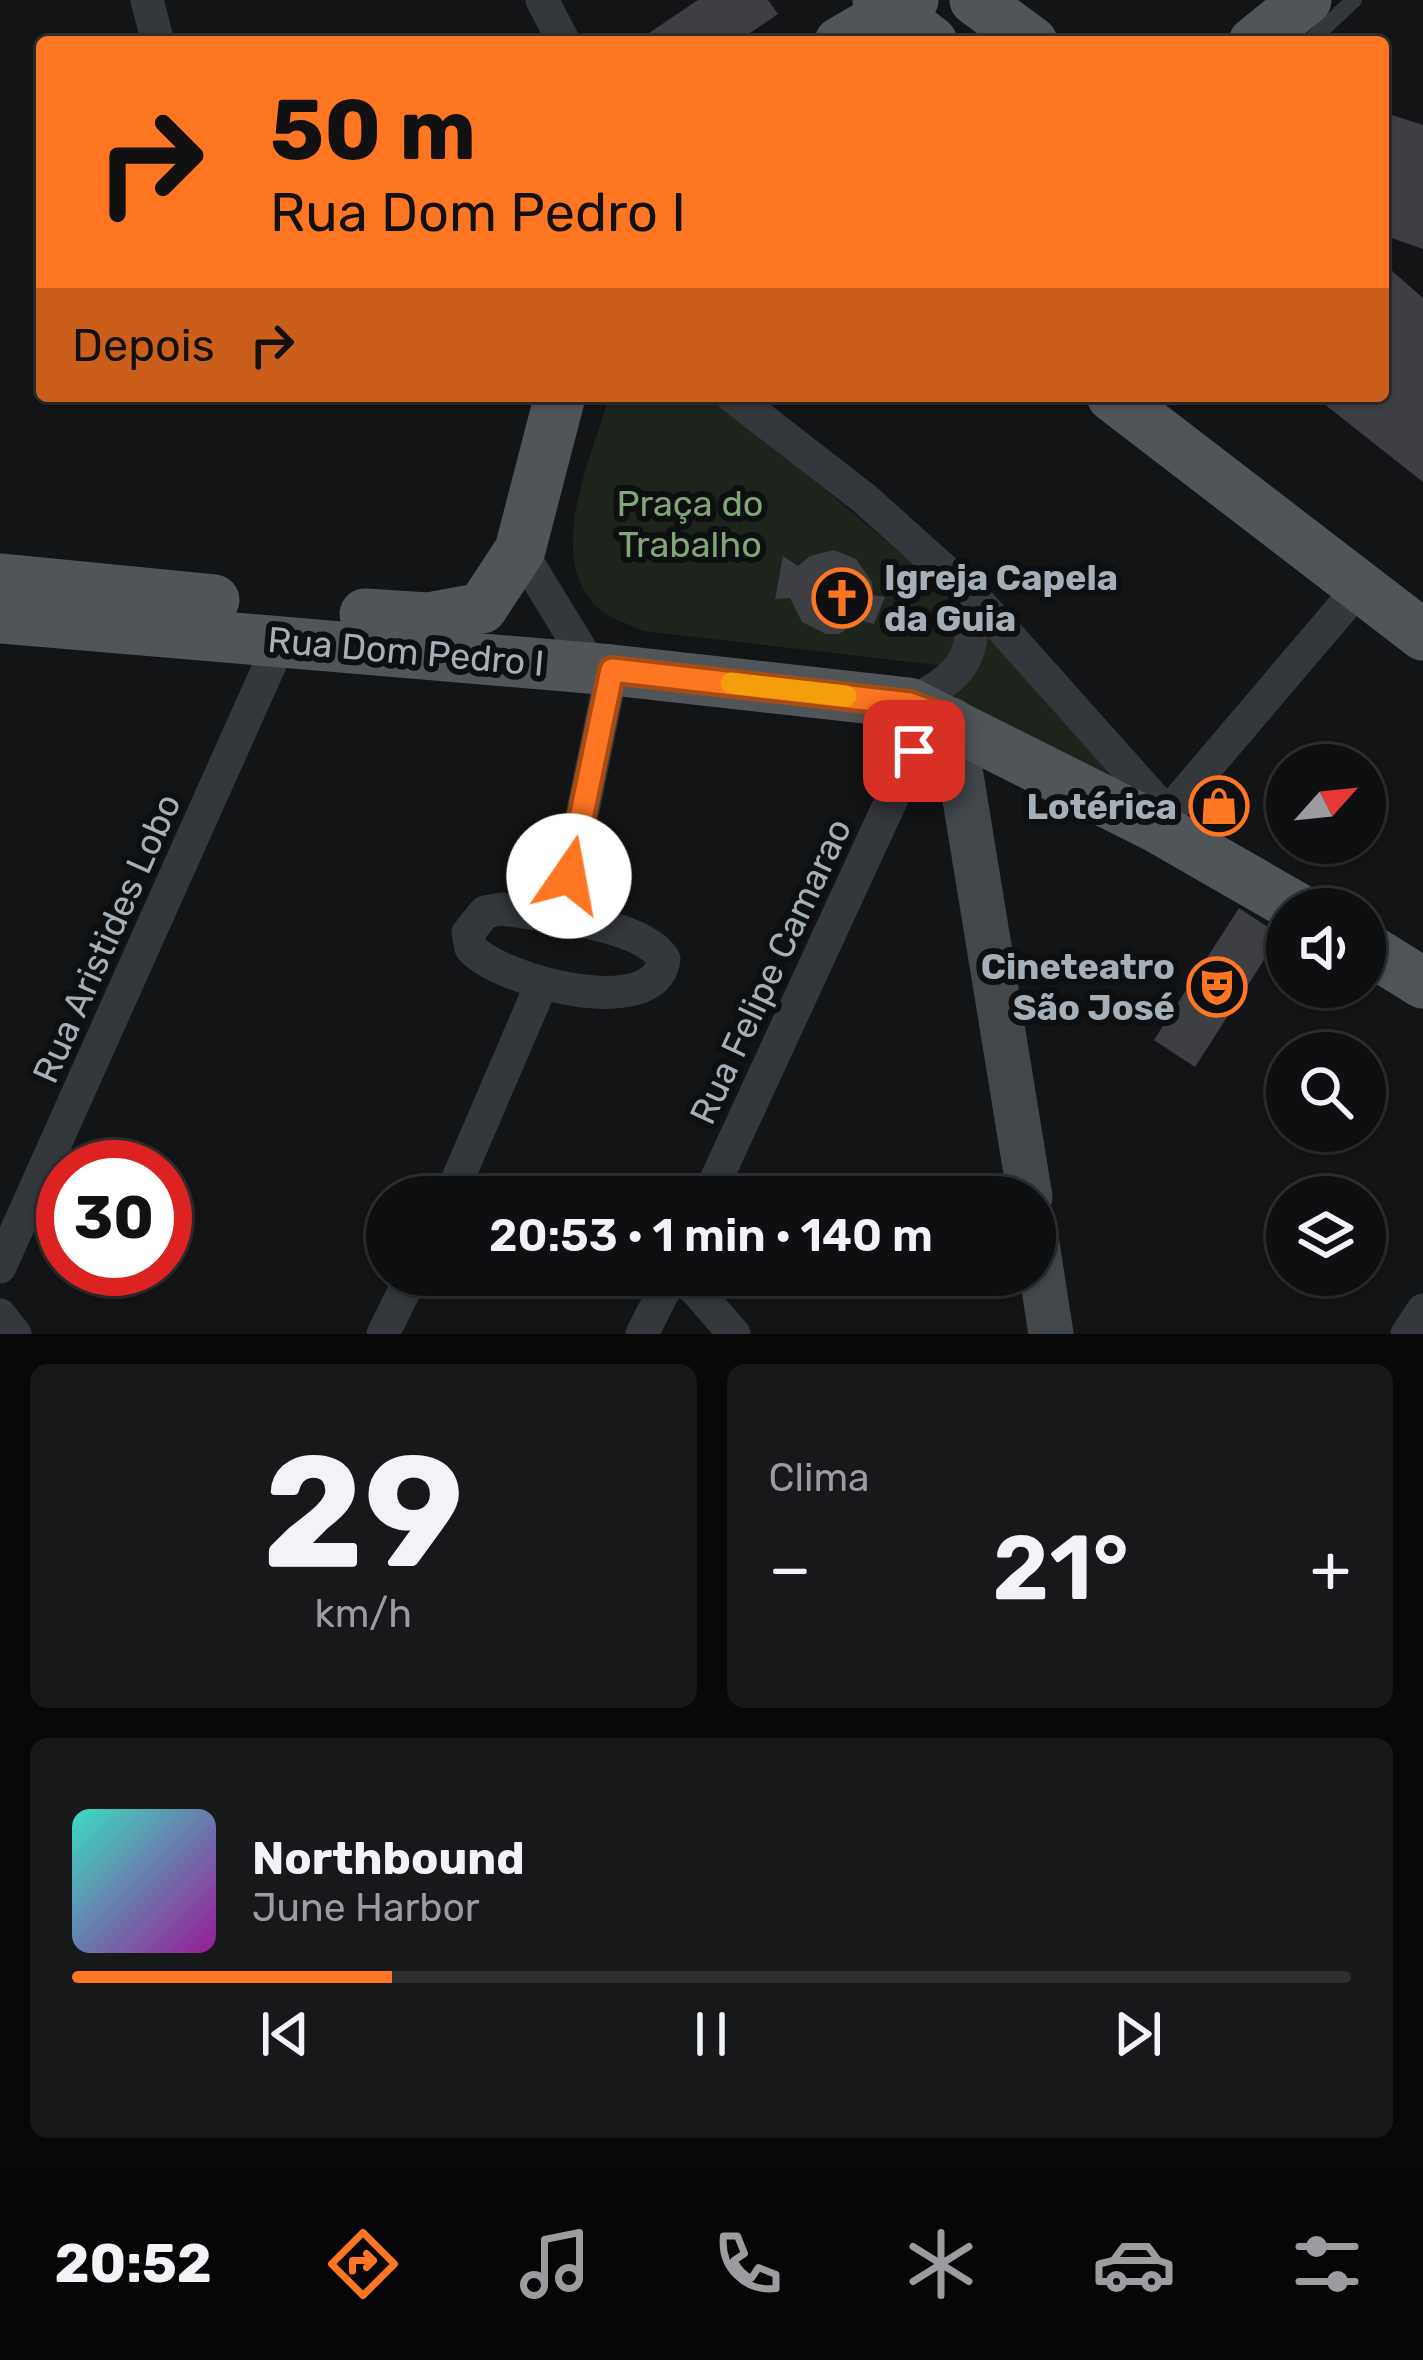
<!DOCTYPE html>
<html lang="pt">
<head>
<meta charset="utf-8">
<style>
  body { margin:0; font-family:Rubik,sans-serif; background:#171819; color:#f1f3f6; height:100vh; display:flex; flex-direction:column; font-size:45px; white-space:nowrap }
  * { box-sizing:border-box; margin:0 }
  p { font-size:39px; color:#9b9c9f }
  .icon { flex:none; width:66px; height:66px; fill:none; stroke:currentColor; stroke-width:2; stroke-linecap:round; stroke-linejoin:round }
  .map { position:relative; height:1334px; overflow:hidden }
  .panel { display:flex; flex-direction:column; gap:30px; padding:30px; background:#080809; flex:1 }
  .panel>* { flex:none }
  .top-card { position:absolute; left:36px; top:36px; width:1353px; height:366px; border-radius:12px; box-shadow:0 3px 9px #0004,0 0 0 3px #2e2f30; background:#ff7622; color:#111; overflow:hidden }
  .needle { width:78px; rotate:63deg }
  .fabs { position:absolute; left:1266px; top:744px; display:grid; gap:24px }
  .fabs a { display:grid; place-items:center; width:120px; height:120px; border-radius:50%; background:#0e0f10; box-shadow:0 3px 9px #0004,0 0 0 3px #2e2f30; font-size:60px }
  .speed { position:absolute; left:36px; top:1140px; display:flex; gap:24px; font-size:60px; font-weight:700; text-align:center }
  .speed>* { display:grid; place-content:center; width:156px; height:156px; border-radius:50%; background:#0e0f10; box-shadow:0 3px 9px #0004,0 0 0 3px #2e2f30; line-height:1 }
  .speed .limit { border:18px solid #d22; background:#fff; color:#111 }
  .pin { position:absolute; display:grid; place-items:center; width:102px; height:102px; color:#fff; margin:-51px; border-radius:24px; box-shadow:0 6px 18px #0006 }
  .me { position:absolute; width:132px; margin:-66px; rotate:12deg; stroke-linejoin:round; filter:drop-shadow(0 0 9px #0008) }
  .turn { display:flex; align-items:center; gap:42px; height:252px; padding:0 36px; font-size:54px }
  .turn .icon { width:156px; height:156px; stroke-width:2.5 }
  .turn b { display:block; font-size:84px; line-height:102px }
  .then { display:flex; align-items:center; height:114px; padding:0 36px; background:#0003; gap:24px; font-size:45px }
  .big { font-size:90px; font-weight:600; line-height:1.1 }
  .panel .card { flex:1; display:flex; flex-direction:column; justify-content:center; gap:18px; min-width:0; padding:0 42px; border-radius:18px; background:#171819 }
  .panel .dial { align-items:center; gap:0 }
  .dial b { font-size:156px; line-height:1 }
  .song { display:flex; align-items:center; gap:36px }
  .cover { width:144px; height:144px; border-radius:18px; background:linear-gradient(135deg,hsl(170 70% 55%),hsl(300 70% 35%)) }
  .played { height:12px; border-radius:6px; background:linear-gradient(90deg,#ff7622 25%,#2e2f30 25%) }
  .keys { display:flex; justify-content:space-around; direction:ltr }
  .heat { display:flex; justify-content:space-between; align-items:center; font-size:66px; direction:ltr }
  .panel .tiles { flex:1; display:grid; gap:30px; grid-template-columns:1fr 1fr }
  .card:last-child { grid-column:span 2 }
  .trip { position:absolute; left:366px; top:1176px; width:690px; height:120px; border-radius:60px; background:#0e0f10; box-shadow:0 3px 9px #0004,0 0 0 3px #2e2f30; font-weight:600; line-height:120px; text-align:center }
  .dock { display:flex; height:192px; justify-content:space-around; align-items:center; background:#060606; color:#9b9c9f }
  .dock .icon { width:84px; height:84px }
  .dock .on { color:#ff7622 }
  .dock b { font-size:54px; color:#f1f3f6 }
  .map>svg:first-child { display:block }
</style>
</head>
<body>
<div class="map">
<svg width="1423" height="1334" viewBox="0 0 1423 1334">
  <rect width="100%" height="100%" fill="#131415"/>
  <g fill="#1c241b">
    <path d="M609 396H714L967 609 945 666 643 631C630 624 611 619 600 610 542 558 592 459 609 396Z"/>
    <path d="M982 623 1141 794 950 697Z"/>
  </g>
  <g fill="#3d3f43">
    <path d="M698 0H768L778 14 737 42H647L643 37Z"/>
    <path d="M1383 112 1423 125V249L1383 235Z"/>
    <path d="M1383 263 1423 298V482L1314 396H1383Z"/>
    <path d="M834 550 856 559 872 582 873 595 885 597 874 624 859 620 839 634H826L802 622 790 598 775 599 783 556 798 566 810 556Z"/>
    <path d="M1239 908 1280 935 1195 1067 1154 1040Z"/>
  </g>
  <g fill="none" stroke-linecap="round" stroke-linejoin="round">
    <g stroke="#34373b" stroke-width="16">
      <path d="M363 42 364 41"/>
      <path d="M1309 42 1354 0"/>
    </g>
    <g stroke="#34373b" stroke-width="33">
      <path d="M147 0 158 42"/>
      <path d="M542 0 564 42"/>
      <path d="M732 396 865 499 973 596 1166 812"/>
      <path d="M520 550 592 668"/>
      <path d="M909 703C965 675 975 658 973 596"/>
      <path d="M1156 827 1348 601"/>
      <path d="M502 909C544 916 640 922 664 959 657 1023 499 981 471 948L468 933 485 912Z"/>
      <path d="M561 917 612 670"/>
      <path d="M450 1197 542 983"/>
      <path d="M708 1197 932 712"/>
      <path d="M0 1267 281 640"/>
      <path d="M683 1275 734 1334"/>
      <path d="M0 1315 15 1334"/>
      <path d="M383 1334 412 1275"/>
      <path d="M642 1334 672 1275"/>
      <path d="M1407 1334 1423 1310"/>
    </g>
    <g stroke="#42474b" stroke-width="45">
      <path d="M952 720 1030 1197"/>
      <path d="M1035 1231 1051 1334"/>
    </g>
    <g stroke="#50555a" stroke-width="51">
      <path d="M878 0 932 42"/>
      <path d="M975 0 1032 42"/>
      <path d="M840 42 913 0"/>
      <path d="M1254 42 1306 0"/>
      <path d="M1112 396 1423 635"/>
      <path d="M0 579 214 600"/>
      <path d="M365 614 428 618 482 608 520 550 560 396"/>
      <path d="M0 618 612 670 909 703 1156 827 1299 909"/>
      <path d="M1365 947 1423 983"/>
    </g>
  </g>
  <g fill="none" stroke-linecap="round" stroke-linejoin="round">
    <g stroke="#a64d16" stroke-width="30">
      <path id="route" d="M569 876 612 670 910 704 932 712 914 751"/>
    </g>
    <use href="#route" stroke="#ff7622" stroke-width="21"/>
    <path stroke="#f59e0b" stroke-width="21" d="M731 683 846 696"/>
  </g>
  <defs>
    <g id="church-ring" transform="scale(3)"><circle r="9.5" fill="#0e0f10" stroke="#ff7622" stroke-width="1.5"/><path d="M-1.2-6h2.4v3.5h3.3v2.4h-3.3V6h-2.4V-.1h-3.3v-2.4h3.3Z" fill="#ff7622"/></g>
    <g id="shop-ring" transform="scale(3)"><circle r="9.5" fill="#0e0f10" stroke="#ff7622" stroke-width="1.5"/><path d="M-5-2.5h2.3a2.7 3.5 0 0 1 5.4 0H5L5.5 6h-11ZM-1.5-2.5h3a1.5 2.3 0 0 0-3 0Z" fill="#ff7622"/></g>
    <g id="theatre-ring" transform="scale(3)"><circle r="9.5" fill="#0e0f10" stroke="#ff7622" stroke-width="1.5"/><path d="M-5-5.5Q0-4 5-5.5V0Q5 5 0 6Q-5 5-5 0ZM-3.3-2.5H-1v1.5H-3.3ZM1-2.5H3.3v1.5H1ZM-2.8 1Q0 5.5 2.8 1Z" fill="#ff7622"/></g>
  </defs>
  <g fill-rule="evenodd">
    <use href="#church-ring" x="842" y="598"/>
    <use href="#shop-ring" x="1219" y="806"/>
    <use href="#theatre-ring" x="1217" y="987"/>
  </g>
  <g text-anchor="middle" stroke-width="12" stroke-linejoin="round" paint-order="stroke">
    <g font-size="36" fill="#82a479" stroke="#0e0f10">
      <text x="690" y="516">Praça do<tspan x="690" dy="41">Trabalho</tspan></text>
    </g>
    <g font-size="36" font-weight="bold" fill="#a4afb7" stroke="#0e0f10" text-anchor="end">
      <text x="884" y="590" text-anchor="start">Igreja Capela<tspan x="884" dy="41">da Guia</tspan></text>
      <text x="1177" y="819">Lotérica</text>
      <text x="1175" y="979">Cineteatro<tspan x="1175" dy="41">São José</tspan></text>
    </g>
    <g font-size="36" fill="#a4afb7" stroke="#0e0f10">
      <text transform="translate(406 651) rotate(5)" y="13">Rua Dom Pedro I</text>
      <text transform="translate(106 938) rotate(-66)" y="13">Rua Aristides Lobo</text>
      <text transform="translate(770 971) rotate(-65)" y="13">Rua Felipe Camarao</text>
    </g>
  </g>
</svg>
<div class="fabs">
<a><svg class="needle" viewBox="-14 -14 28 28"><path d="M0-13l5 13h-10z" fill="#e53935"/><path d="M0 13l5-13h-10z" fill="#9b9c9f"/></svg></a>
<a><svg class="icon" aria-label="sound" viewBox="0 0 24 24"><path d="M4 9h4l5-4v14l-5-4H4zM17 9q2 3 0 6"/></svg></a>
<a><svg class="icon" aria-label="search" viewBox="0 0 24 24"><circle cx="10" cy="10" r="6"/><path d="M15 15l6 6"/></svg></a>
<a><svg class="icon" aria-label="layers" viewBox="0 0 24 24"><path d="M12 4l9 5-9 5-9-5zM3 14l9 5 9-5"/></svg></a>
</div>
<div class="speed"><div class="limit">30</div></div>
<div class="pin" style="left:914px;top:751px;background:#d93025"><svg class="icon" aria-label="arrive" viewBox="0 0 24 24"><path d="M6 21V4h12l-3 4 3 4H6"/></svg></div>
<svg class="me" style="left:569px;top:876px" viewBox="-20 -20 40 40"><circle r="19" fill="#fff"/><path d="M0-13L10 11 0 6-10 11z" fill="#ff7622"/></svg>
<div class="trip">20:53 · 1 min · 140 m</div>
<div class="top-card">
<div class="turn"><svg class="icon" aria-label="right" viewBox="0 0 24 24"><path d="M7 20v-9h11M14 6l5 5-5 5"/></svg><div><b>50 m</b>Rua Dom Pedro I</div></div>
<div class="then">Depois<svg class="icon" aria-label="right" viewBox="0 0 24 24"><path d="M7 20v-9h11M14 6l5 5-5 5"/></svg></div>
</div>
</div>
<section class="panel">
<div class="tiles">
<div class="card dial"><b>29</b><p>km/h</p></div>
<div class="card"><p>Clima</p>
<div class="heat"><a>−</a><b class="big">21°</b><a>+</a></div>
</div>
<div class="card">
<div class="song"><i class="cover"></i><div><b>Northbound</b><p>June Harbor</p></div></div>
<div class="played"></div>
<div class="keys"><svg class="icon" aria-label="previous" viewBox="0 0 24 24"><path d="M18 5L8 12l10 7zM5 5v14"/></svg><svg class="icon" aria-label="pause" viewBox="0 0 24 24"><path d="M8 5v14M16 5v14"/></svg><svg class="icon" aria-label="next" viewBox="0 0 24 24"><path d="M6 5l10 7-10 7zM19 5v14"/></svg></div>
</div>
</div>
</section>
<nav class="dock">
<b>20:52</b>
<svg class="icon on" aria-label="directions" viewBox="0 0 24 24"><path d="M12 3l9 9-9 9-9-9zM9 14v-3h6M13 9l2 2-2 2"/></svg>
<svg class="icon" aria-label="music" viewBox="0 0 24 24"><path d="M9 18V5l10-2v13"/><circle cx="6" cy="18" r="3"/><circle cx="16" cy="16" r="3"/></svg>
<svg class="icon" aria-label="phone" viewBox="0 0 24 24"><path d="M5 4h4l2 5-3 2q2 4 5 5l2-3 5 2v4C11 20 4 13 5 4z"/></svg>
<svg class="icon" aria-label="climate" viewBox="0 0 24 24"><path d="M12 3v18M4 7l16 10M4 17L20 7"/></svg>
<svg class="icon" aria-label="car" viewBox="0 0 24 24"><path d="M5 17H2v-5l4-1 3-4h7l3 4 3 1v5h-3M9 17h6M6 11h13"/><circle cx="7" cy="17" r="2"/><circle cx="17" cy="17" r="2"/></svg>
<svg class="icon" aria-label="filters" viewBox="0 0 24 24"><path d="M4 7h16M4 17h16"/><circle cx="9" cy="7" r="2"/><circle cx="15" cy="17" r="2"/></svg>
</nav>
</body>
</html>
